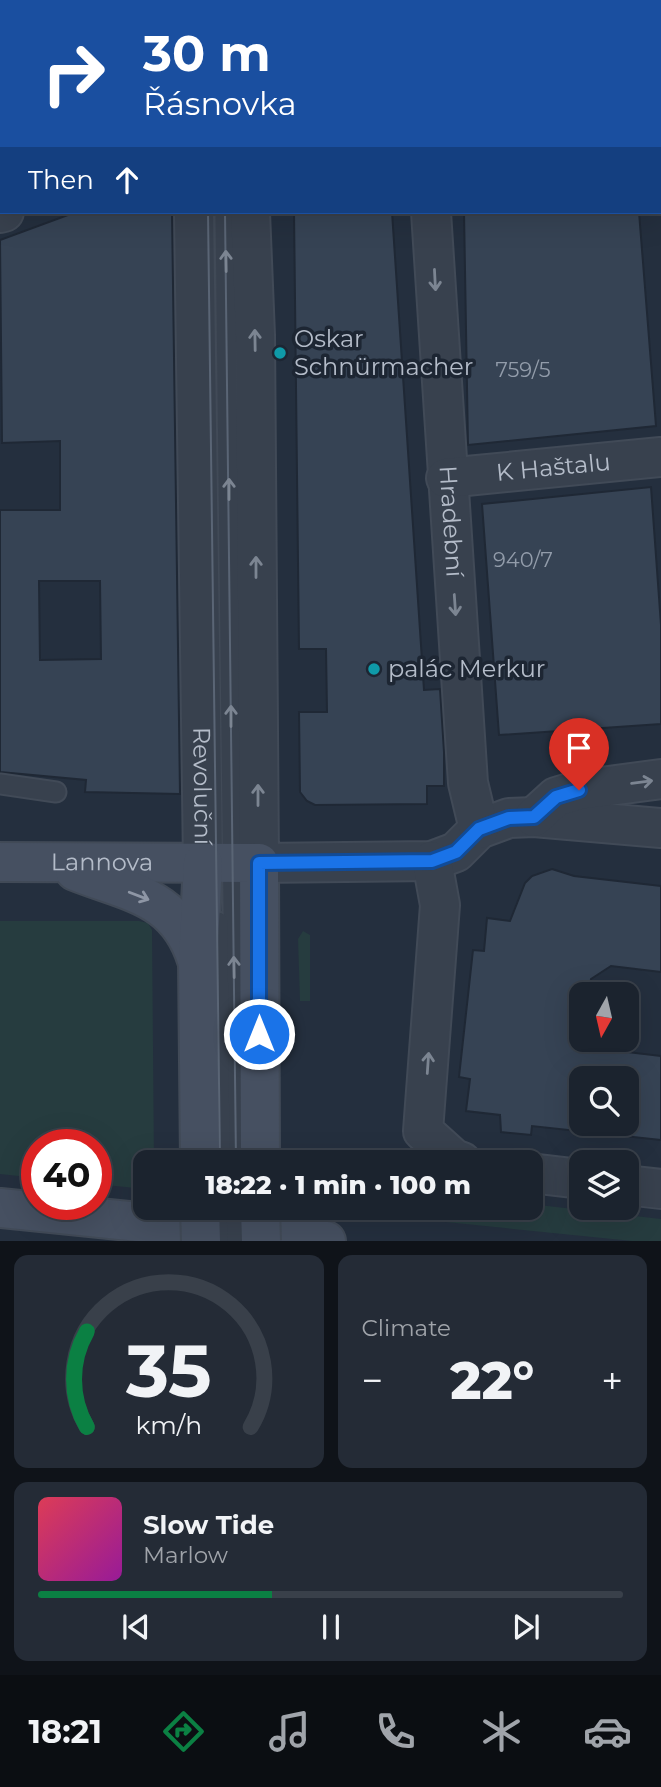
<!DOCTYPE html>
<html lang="en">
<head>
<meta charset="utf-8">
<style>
  body { margin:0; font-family:Montserrat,sans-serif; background:#242b36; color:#f1f3f6; height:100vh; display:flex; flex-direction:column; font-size:26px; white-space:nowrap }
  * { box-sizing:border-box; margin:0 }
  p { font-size:23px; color:#a0a4aa }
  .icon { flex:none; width:38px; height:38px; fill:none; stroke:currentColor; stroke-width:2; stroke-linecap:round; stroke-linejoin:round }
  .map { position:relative; height:1241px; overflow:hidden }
  .panel { display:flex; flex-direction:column; gap:14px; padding:14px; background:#0f1319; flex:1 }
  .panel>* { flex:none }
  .guide { position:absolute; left:0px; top:0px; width:662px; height:214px; box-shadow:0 7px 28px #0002,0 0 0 2px #39404a; background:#1a4fa0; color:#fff; overflow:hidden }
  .needle { width:46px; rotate:188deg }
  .tools { position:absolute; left:569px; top:982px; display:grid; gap:14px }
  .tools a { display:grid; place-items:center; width:70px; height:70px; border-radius:14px; background:#1b232e; box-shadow:0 7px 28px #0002,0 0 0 2px #39404a; font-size:35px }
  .speed { position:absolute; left:21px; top:1129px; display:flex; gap:14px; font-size:35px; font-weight:700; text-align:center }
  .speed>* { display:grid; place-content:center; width:91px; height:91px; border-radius:50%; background:#1b232e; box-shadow:0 7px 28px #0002,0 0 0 2px #39404a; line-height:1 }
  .speed .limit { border:10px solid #d22; background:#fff; color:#111 }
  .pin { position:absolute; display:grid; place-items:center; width:60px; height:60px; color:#fff; margin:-72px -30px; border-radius:50% 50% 50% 0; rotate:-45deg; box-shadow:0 0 7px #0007 }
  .pin .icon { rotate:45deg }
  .me { position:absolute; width:77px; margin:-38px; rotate:0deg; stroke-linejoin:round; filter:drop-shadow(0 0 5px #0008) }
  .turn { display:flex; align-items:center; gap:24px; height:147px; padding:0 28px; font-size:32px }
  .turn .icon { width:91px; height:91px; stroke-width:2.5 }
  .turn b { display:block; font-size:49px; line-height:60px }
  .then { display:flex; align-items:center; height:66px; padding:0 28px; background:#0003; gap:14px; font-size:26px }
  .big { font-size:52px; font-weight:800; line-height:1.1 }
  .panel .tile { flex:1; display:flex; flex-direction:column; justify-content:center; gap:10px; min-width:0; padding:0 24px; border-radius:14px; background:#242b36 }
  .panel .dial { align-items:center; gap:0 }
  .dial svg { height:182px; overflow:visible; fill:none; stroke:#39404a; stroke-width:7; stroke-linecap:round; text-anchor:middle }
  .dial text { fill:#f1f3f6; stroke:none }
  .song { display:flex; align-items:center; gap:21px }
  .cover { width:84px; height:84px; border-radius:10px; background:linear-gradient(135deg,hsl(350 70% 55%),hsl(300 70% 35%)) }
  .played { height:7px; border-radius:4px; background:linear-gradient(90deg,#0b8043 40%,#39404a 40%) }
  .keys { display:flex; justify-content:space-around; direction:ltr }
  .heat { display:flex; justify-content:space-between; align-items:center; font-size:38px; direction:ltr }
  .panel .tiles { flex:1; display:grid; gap:14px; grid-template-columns:1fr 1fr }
  .tile:last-child { grid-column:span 2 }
  .trip { position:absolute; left:133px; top:1150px; width:410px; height:70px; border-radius:14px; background:#1b232e; box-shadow:0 7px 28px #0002,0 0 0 2px #39404a; font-weight:800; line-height:70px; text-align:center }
  .tabs { display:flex; height:112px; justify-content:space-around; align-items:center; background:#0b0e12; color:#a0a4aa }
  .tabs .icon { width:49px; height:49px }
  .tabs .current { color:#0b8043 }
  .tabs b { font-size:32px; color:#f1f3f6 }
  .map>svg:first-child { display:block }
</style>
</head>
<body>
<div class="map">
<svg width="661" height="1241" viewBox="0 0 661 1241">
  <rect width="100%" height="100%" fill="#242f3e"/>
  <g fill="#263c3f">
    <path d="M0 921H139L148 923 152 930 154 1162H145V1189L96 1184V1144H37V1178L0 1174Z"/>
    <path d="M303 931 310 935V1001H300L298 939Z"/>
    <path d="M530 1204 661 1219V1241H632L307 1208H530Z"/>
  </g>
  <g fill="#364354" stroke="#1f2835" stroke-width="2" fill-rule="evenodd">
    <path d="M76 212H172L180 794 85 792 86 780 0 772V510H60V441L2 443 0 240ZM39 581H100L101 659 40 660Z"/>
    <path d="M294 212H392L424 690 440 689 444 752V786H427V804L315 805 307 801 300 792 299 712H327L326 649H299Z"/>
    <path d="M464 212H639L656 426 468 445Z"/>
    <path d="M651 487 661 625V724L499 735 482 504Z"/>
    <path d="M552 869 574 876 661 886V972L611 966 591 979 589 994H581V1040H585L584 1047 661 1056V1140L532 1126 531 1135 501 1132 500 1115 466 1111 470 1079 459 1077 473 950 484 951 487 918 510 921 525 883 532 876ZM581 1078H626V1124H581Z"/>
  </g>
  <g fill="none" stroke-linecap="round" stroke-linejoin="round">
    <g stroke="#414a57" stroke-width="23">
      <g id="lane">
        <path d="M222 0 223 2"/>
        <path d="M225 212 236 1162"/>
        <path d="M0 784 56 792"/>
        <path d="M218 922 220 1162"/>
      </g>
    </g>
    <g stroke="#414a57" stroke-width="42">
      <g id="street">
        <path d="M191 0V2"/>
        <path d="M420 0V2"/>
        <path d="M247 2V0"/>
        <path id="s1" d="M194 212 203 863"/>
        <path d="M250 212 255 335 259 863 432 861 456 852 479 829 509 818 534 817 661 828"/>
        <path id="s2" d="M431 212 468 783 479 829"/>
        <path d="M0 213 4 212"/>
        <path id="s3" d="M446 478 661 457"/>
        <path d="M534 817 556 797 579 790 661 779"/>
        <path d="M432 861 440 905 423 1131 454 1159 462 1162"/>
        <path d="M530 1173 581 1179"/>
        <path d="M626 1185 661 1189"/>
      </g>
    </g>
    <g stroke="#414a57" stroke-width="42">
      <g id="secondary">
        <path id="s4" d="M0 862 259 863 260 1162"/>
        <path d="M75 871C130 893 177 896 197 960"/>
        <path d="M200 1162 198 961 203 863"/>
        <path d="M0 1208 326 1241"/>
      </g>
    </g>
    <use href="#lane" stroke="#38414e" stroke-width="19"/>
    <use href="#street" stroke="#38414e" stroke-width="38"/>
    <use href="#secondary" stroke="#465061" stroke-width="38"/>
    <g stroke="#5a6575" stroke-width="2">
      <path d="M206 0V2"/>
      <path d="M222 0 223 2"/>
      <path d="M208 212 220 1162"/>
      <path d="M225 212 236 1162"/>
      <path d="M221 1208V1241"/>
      <path d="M236 1208 237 1241"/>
    </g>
    <g stroke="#414a57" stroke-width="23" stroke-linecap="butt">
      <g id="lane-bridge">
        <path d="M221 1208V1241"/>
        <path d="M236 1208 237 1241"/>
      </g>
    </g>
    <g stroke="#414a57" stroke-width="42" stroke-linecap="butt">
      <g id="secondary-bridge">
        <path d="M200 1208 201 1241"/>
        <path d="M260 1208 261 1241"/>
      </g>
    </g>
    <use href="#lane-bridge" stroke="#38414e" stroke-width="19"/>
    <use href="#secondary-bridge" stroke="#465061" stroke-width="38"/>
  </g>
  <defs><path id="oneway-shaft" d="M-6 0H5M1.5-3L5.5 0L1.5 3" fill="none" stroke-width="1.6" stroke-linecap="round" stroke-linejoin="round" transform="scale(1.75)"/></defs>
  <g stroke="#7c8592">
    <use href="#oneway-shaft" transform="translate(226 261) rotate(-91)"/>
    <use href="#oneway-shaft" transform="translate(435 280) rotate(87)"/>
    <use href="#oneway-shaft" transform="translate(255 340) rotate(-91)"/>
    <use href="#oneway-shaft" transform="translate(229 489) rotate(-90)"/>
    <use href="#oneway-shaft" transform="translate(256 567) rotate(-90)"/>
    <use href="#oneway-shaft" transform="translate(455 605) rotate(86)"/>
    <use href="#oneway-shaft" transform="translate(231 716) rotate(-90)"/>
    <use href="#oneway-shaft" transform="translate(642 782) rotate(-7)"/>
    <use href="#oneway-shaft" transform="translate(258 795) rotate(-90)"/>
    <use href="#oneway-shaft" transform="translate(234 967) rotate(-91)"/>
    <use href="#oneway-shaft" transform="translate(428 1063) rotate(-86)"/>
  </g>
  <use stroke="#8e96a5" href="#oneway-shaft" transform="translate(139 896) rotate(21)"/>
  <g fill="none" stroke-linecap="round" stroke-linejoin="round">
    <g stroke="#114b97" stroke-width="18">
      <path id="route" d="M259 1034V863L432 861 456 852 479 829 509 818 534 817 556 797 579 790"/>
    </g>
    <use href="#route" stroke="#1a73e8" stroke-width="12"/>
  </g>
  <g fill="#0f9aa8" stroke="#1d2633" stroke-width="2.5">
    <circle cx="280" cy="353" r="7"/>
    <circle cx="374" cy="669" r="7"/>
  </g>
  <g text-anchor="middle" stroke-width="7" stroke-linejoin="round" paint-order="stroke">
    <g font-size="21" fill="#929caa">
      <text x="523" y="377">759/5</text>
      <text x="523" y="567">940/7</text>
    </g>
    <g font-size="24" fill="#b4bcc9" stroke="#1d2633" text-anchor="start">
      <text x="294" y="347">Oskar<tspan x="294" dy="28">Schnürmacher</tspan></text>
      <text x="388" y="677">palác Merkur</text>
    </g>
    <g font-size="24" fill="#b4bcc9" stroke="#1d2633">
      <text dy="8" stroke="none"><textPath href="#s3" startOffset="108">K Haštalu</textPath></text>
      <text dy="8" stroke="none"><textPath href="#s2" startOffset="310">Hradební</textPath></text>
      <text dy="8" stroke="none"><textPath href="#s1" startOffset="574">Revoluční</textPath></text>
      <text dy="8" stroke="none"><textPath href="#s4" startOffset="102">Lannova</textPath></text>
    </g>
  </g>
</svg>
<div class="tools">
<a><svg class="needle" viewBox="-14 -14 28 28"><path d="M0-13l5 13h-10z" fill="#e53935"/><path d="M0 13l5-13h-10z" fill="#a0a4aa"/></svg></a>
<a><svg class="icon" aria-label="search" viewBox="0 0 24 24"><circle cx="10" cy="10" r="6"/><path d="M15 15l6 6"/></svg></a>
<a><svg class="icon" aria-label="layers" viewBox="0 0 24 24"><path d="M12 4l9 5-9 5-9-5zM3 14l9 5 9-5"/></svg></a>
</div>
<div class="speed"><div class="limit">40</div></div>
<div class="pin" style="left:579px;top:790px;background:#d93025"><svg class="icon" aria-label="arrive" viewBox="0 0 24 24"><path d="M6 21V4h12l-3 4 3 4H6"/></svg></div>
<svg class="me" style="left:259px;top:1034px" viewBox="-20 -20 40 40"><circle r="17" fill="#1a73e8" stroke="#fff" stroke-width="3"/><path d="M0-11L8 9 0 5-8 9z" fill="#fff"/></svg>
<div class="trip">18:22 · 1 min · 100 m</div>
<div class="guide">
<div class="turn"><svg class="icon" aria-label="right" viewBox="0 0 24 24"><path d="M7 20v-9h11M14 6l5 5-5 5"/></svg><div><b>30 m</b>Řásnovka</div></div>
<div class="then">Then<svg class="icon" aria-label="ahead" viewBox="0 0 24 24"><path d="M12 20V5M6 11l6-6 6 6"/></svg></div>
</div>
</div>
<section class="panel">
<div class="tiles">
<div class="tile dial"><svg viewBox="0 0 100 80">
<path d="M14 69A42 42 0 1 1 86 69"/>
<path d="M14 69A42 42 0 0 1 14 27" stroke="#0b8043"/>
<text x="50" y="56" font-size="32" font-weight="700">35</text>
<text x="50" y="72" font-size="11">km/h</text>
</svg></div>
<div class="tile"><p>Climate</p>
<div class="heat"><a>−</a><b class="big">22°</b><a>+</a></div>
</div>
<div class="tile">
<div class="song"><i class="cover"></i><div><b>Slow Tide</b><p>Marlow</p></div></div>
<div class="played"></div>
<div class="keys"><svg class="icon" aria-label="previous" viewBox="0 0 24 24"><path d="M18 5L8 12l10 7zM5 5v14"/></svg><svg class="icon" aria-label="pause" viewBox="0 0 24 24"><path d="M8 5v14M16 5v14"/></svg><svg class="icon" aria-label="next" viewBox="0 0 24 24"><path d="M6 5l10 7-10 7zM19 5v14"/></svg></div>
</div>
</div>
</section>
<nav class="tabs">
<b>18:21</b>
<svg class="icon current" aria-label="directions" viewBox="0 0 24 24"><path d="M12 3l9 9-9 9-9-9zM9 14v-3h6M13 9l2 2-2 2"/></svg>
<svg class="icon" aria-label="music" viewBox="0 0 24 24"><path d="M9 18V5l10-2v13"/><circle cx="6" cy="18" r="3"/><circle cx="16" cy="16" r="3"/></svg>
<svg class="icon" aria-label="phone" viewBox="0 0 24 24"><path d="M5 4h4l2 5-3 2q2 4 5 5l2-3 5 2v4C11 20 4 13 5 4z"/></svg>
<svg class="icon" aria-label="climate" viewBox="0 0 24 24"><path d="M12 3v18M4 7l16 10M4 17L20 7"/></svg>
<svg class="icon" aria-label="car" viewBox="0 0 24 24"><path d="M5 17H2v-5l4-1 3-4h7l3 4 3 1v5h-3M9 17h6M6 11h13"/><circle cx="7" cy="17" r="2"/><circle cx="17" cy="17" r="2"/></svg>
</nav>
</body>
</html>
